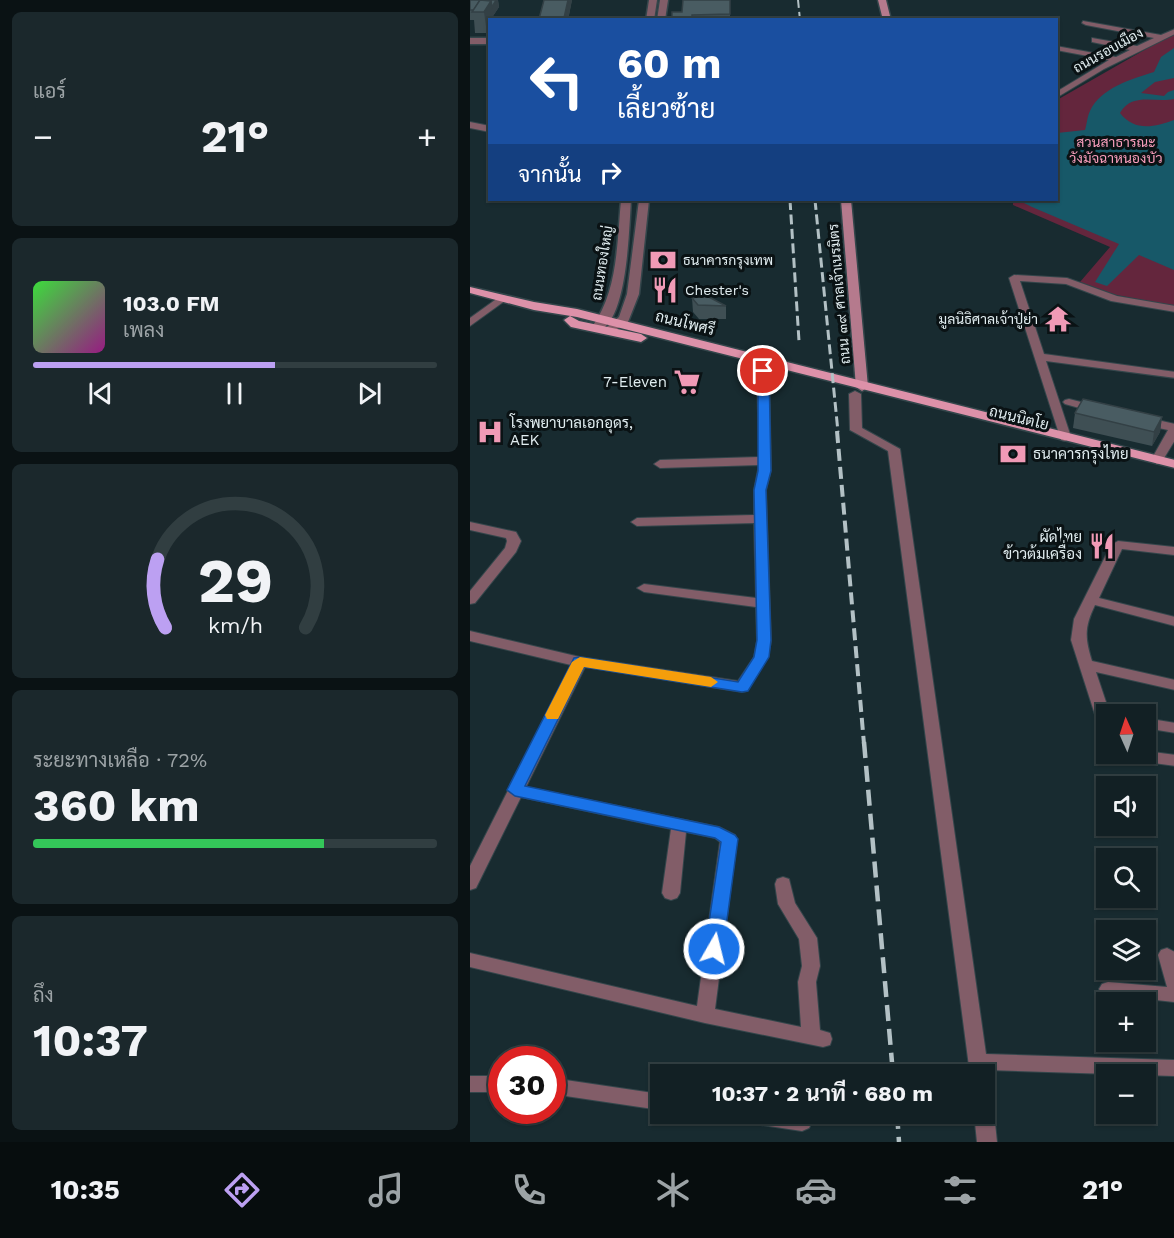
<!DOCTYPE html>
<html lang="th">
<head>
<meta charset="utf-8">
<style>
  body { margin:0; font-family:"Work Sans",Sarabun,sans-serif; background:#1b282c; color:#f1f3f6; height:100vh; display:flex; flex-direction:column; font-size:22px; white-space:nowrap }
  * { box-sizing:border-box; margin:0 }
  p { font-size:20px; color:#9ca3a6 }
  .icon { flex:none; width:33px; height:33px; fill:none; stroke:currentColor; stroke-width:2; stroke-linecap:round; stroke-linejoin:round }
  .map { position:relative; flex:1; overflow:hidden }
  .panel { display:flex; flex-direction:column; gap:12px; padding:12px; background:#0a1214; width:470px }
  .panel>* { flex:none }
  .banner { position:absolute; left:18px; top:18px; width:570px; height:183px; border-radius:0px; box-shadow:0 2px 4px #0004,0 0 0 2px #313e41; background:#1a4fa0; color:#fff; overflow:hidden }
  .needle { width:39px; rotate:357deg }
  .tools { position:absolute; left:626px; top:704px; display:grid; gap:12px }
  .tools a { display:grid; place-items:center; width:60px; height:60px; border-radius:0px; background:#122024; box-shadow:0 2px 4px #0004,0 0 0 2px #313e41; font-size:30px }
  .speed { position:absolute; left:18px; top:1046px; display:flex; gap:12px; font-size:30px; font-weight:700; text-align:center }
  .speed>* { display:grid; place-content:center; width:78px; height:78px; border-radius:50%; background:#122024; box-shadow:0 2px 4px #0004,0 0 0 2px #313e41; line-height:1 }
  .speed .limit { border:9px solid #d22; background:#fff; color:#111 }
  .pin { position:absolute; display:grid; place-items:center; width:51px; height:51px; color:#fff; margin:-26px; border:3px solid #fff; border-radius:50%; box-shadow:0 2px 6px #0007 }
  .me { position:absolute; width:66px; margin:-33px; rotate:8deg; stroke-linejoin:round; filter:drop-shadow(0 0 4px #0008) }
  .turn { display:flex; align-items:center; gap:21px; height:126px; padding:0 30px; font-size:27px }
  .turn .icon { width:78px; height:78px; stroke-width:2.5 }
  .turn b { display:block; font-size:42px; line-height:51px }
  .then { display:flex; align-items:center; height:57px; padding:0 30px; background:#0003; gap:12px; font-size:22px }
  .big { font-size:45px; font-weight:700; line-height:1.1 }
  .panel .card { flex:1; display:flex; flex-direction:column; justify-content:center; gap:9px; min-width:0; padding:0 21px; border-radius:9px; background:#1b282c }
  .panel .dial { align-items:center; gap:0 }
  .dial svg { height:156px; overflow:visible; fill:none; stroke:#313e41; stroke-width:7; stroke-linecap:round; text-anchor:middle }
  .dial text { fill:#f1f3f6; stroke:none }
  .song { display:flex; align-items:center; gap:18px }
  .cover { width:72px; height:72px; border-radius:9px; background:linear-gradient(135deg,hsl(120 70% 55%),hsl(310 70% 35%)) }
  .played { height:6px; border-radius:3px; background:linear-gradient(90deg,#bca0f2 60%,#313e41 60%) }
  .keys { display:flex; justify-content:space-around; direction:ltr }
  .heat { display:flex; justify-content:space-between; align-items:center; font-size:33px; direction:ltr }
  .charge { height:9px; border-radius:4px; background:linear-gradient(90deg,#34c759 72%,#313e41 0) }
  .trip { position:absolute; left:180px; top:1064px; width:345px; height:60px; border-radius:0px; background:#122024; box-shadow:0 2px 4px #0004,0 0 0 2px #313e41; font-weight:700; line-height:60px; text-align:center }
  .tabs { display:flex; height:96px; justify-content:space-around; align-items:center; background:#070d0e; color:#9ca3a6 }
  .tabs .icon { width:42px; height:42px }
  .tabs .on { color:#bca0f2 }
  .tabs b { font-size:27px; color:#f1f3f6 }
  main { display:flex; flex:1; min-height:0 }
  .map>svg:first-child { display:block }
</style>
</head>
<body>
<main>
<section class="panel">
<div class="card"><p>แอร์</p>
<div class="heat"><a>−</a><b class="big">21°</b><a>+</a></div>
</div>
<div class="card">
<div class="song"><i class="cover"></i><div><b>103.0 FM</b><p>เพลง</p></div></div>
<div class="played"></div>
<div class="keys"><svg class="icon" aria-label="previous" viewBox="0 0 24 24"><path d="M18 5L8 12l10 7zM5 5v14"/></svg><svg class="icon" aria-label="pause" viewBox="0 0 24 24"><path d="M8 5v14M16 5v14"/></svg><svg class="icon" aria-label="next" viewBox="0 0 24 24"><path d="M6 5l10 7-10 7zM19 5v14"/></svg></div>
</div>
<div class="card dial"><svg viewBox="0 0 100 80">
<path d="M14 69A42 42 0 1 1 86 69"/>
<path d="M14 69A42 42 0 0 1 10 34" stroke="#bca0f2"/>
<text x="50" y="56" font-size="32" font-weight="700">29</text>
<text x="50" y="72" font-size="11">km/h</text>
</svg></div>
<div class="card"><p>ระยะทางเหลือ · 72%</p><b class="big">360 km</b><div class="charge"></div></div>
<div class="card"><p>ถึง</p><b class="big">10:37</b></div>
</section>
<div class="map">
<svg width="705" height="1142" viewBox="0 0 705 1142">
  <rect width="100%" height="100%" fill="#182b30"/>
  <path fill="#64263d" d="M704 33V306L646 295 610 282 640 247 543 205V200H586L587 100Z"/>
  <path fill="#175868" d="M704 48V78L685 82 671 93 694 96 698 92 704 90V99C685 103 662 92 650 113 665 132 684 127 704 120V270L669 255 637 286 625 282 649 244 562 207 554 203V200H586L587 133 615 130C617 124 617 117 620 111 630 88 662 79 684 72L691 57Z"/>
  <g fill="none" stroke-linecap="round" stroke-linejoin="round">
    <g stroke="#34464b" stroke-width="2">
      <g id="minor">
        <path d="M613 21 691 35 705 29V34L634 69 586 98V92L639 60 586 50V46L646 57 660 50 622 42V38L667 46 684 38 616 25 612 23Z"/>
        <path d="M0 122 20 126V132L0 128Z"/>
        <path d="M544 275 597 278 647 296 705 306V312L641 301 596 284 550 281 574 354 705 372V378L576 361 601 437 595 441 591 440 539 278Z"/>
        <path d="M32 295 36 296V300L0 326V318Z"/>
        <path d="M293 368 299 371 301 470 296 490 301 641 298 657 277 691 272 692 115 667 56 787 249 827 265 835 267 839 245 1009 331 1027 328 982 332 966 329 939 308 904 305 884 307 879 313 877 319 879 325 903 347 938 350 966 346 982 350 1030 360 1033 362 1039 360 1045 353 1047 235 1023 0 967V953L227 1006 250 842 245 838 216 832 210 893 207 898 201 900 195 898 192 893 201 829 51 797 6 888 0 890V866L101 665 0 641V631L110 657 268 681 284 657 287 641 286 607 174 592 167 588 174 584 286 598 284 523 167 526 161 522 167 518 284 515V490L289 465 190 468 184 464 190 460 289 457 287 371Z"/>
        <path d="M385 391 391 394 392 428 430 449 516 1054 705 1060V1076L518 1070 514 1080V1074H500L418 451 380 430 379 394Z"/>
        <path d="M599 399 631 407 633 409 627 413 595 404 593 402 595 400Z"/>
        <path d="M674 417 705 424V440L691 463 687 464 681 460 698 430 670 424 668 421Z"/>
        <path d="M0 522 46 532 51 541 46 552 5 603 0 604V591L35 548 37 541 36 538 0 530Z"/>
        <path d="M648 541 705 547V555L652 549 629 598 705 617V626L625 605C614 628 615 638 622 661L705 680V690L626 672 640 714H636V729L631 728 628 724 601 640 604 619 641 545Z"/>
        <path d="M675 718 705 723V733L675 728Z"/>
        <path d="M675 751 705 755V766L647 758 642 757 639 753Z"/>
        <path d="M697 948 705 952V1002L632 994 629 989 632 984 638 982 697 987 688 955 691 950Z"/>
        <rect x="0" y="1076" width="32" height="16"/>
        <path d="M82 1078 190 1094V1110L82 1094Z"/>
        <path d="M514 1105 521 1107 524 1113 527 1142H507L504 1113H514Z"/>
        <path d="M261 1113H330L339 1116 342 1122 339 1128 332 1131 271 1122 264 1119Z"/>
      </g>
    </g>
    <g stroke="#34464b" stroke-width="3">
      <g id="tertiary">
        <path d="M179 0H187L184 20H176Z"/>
        <path d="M190 0H198L195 20H187Z"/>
        <rect x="0" y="38" width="20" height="6"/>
        <path d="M151 200H161C159 226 158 322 128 331L122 327C148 291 147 243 151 200Z"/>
        <path d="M169 200H179L169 294 158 322 139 334 133 330 149 317 157 294Z"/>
      </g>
    </g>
    <g stroke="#34464b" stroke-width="3">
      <g id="secondary">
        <path d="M408 0H416L421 20H413Z"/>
        <path d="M371 200H381L398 387 392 391 386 387Z"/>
      </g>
    </g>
    <g stroke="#34464b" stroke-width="3">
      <g id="primary">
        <path d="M0 287 64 302 107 309 705 460V468L107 317 64 310 0 293Z"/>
        <path d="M100 316 109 321 171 334 177 338 171 342 101 327 94 320Z"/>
      </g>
    </g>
    <use href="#minor" fill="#825d68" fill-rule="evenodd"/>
    <use href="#tertiary" fill="#825d68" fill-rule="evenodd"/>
    <use href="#secondary" fill="#b57a8d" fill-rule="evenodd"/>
    <use href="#primary" fill="#dd91a9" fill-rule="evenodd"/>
    <path stroke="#b3c1c5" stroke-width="2" stroke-dasharray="8 4" stroke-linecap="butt" d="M328 0 330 20"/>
    <g stroke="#b3c1c5" stroke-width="3" stroke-dasharray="10 4.5" stroke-linecap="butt">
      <path d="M320 200 329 341"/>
      <path d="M345 200 368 432"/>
    </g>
    <path stroke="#b3c1c5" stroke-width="4" stroke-dasharray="12 6" stroke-linecap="butt" d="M367 431 394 744"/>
    <g stroke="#b3c1c5" stroke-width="4.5" stroke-dasharray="16 8" stroke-linecap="butt">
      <path d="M394 742 423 1074"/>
      <path d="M427 1113 429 1142"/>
    </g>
  </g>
  <g fill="#3f4f54">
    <path d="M0 0H28L29 7 23 16 24 20H20L17 33H5L4 20H0Z"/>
    <path d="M74 0H102L98 20H70Z"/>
    <path d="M260 0V20H202L212 12Z"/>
    <path d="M222 298 256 306V319H229L223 312Z"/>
    <path d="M605 413 692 417 690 432 682 446 603 428Z"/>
  </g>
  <g fill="#334045">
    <path d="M28 0 29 7 23 16 24 20H20V29L17 33 14 12 21 1Z"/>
    <path d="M98 0H102L98 20H94Z"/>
    <path d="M692 417 690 432 682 446 684 432Z"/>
  </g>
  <g fill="#495c62" stroke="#334045" stroke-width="1.5">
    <path d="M0 0H26L22 7 21 1 10 0 4 10H0Z"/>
    <path d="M10 0 21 1 14 12H2Z"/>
    <path d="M74 0H98L94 18 69 19Z"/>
    <path d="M213 0H260V14L222 15V20H202V12H212Z"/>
    <path d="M235 295 256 306 228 305 222 298Z"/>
    <path d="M613 399 692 417 684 432 605 413Z"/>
  </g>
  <path fill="#1a73e8" stroke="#114b97" stroke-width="1.5" d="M293 367 299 371 301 471 296 490 301 640 299 657 278 691 272 692 114 667 55 786 249 827 265 835 268 839 253 949 251 954H238L235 949 251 842 245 838 45 796 37 790 104 658 110 657 268 682 284 657 287 640 284 490 288 471V371Z"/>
  <path fill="#f59e0b" d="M110 657 241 677 248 682 241 687 114 667 88 719H77L75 715 102 662Z"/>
  <defs>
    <g id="bank-bare" transform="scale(2.07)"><path d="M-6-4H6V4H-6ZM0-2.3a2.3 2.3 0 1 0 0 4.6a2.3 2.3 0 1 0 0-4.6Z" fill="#f09ab6" stroke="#0a1214" stroke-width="2.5" paint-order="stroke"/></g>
    <g id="restaurant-bare" transform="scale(2.07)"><path d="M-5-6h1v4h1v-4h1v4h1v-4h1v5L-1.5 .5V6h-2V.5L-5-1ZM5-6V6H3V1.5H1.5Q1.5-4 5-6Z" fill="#f09ab6" stroke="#0a1214" stroke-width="2.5" paint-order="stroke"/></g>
    <g id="temple-bare" transform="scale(2.07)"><path d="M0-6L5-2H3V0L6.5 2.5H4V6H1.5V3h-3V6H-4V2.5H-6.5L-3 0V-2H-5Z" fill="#f09ab6" stroke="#0a1214" stroke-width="2.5" paint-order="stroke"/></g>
    <g id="supermarket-bare" transform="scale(2.07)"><path d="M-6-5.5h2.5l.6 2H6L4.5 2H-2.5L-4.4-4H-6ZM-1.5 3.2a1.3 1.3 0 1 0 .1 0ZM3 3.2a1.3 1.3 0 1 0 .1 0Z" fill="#f09ab6" stroke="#0a1214" stroke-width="2.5" paint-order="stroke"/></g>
    <g id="hospital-bare" transform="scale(2.07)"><path d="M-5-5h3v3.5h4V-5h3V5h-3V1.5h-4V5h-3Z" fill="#f09ab6" stroke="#0a1214" stroke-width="2.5" paint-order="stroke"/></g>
  </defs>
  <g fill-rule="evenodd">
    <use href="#bank-bare" x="193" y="260"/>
    <use href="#restaurant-bare" x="195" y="290"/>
    <use href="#temple-bare" x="588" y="319"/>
    <use href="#supermarket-bare" x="217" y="382"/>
    <use href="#hospital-bare" x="20" y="432"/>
    <use href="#bank-bare" x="543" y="454"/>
    <use href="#restaurant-bare" x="632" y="546"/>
  </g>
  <g text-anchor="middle" stroke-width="6" stroke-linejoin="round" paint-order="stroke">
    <g font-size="14" fill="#e1edf0" stroke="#0a1214">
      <text transform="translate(638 50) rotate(-29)" y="5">ถนนรอบเมือง</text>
      <text transform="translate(132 263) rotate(-81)" y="5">ถนนทองใหญ่</text>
      <text transform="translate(369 294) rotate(-95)" y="5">ถนน ๓๙ ศาลเจ้าเนรมิตร</text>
    </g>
    <g font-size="14" fill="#fb9fbd" stroke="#0a1214">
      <text x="646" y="147">สวนสาธารณะ<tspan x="646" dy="16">วังมัจฉาหนองบัว</tspan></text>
    </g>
    <g font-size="14" fill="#e1edf0" stroke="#0a1214" text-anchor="start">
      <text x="213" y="265">ธนาคารกรุงเทพ</text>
      <text x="215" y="295">Chester's</text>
      <text x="568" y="324" text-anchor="end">มูลนิธิศาลเจ้าปู่ย่า</text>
    </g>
    <g font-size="15" fill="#e1edf0" stroke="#0a1214">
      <text transform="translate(215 323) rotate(14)" y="5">ถนนโพศรี</text>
      <text transform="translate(549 418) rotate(14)" y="5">ถนนนิตโย</text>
    </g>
    <g font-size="15" fill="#e1edf0" stroke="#0a1214" text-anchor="end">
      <text x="197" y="387">7-Eleven</text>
      <text x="40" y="428" text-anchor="start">โรงพยาบาลเอกอุดร,<tspan x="40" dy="17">AEK</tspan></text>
      <text x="563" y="459" text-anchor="start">ธนาคารกรุงไทย</text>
      <text x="612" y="542">ผัดไทย<tspan x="612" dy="17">ข้าวต้มเครื่อง</tspan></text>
    </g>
  </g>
</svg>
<div class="tools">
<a><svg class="needle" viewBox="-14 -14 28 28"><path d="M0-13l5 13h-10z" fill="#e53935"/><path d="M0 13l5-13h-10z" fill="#9ca3a6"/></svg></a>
<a><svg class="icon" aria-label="sound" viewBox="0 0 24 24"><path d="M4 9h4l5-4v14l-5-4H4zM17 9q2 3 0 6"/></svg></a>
<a><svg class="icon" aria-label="search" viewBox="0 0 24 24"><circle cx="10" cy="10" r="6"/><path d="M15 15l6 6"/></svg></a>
<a><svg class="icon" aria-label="layers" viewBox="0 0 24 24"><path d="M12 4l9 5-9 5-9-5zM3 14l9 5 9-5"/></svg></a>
<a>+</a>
<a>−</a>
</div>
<div class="speed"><div class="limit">30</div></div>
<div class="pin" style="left:293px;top:371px;background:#d93025"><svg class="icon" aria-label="arrive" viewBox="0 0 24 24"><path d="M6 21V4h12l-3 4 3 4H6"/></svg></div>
<svg class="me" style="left:244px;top:949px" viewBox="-20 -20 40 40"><circle r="17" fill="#1a73e8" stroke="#fff" stroke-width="3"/><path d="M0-11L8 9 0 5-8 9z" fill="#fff"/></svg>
<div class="trip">10:37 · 2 นาที · 680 m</div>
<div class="banner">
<div class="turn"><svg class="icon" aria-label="left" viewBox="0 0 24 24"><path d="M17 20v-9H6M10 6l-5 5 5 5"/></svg><div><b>60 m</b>เลี้ยวซ้าย</div></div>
<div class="then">จากนั้น<svg class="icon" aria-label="right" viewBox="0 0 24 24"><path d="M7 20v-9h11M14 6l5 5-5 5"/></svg></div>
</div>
</div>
</main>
<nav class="tabs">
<b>10:35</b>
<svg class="icon on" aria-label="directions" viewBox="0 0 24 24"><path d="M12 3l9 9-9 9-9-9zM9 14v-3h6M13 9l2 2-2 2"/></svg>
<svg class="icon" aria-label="music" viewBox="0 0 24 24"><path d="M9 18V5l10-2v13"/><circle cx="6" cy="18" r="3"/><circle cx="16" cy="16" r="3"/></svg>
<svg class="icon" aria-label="phone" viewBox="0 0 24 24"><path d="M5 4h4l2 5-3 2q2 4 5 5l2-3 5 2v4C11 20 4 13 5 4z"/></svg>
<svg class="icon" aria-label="climate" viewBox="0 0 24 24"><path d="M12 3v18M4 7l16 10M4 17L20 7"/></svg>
<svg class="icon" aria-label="car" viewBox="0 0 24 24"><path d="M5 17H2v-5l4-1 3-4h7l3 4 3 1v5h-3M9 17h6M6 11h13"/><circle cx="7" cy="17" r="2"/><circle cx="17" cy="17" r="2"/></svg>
<svg class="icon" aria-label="filters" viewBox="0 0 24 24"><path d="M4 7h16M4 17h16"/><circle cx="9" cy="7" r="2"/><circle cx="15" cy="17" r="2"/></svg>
<b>21°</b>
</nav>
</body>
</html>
